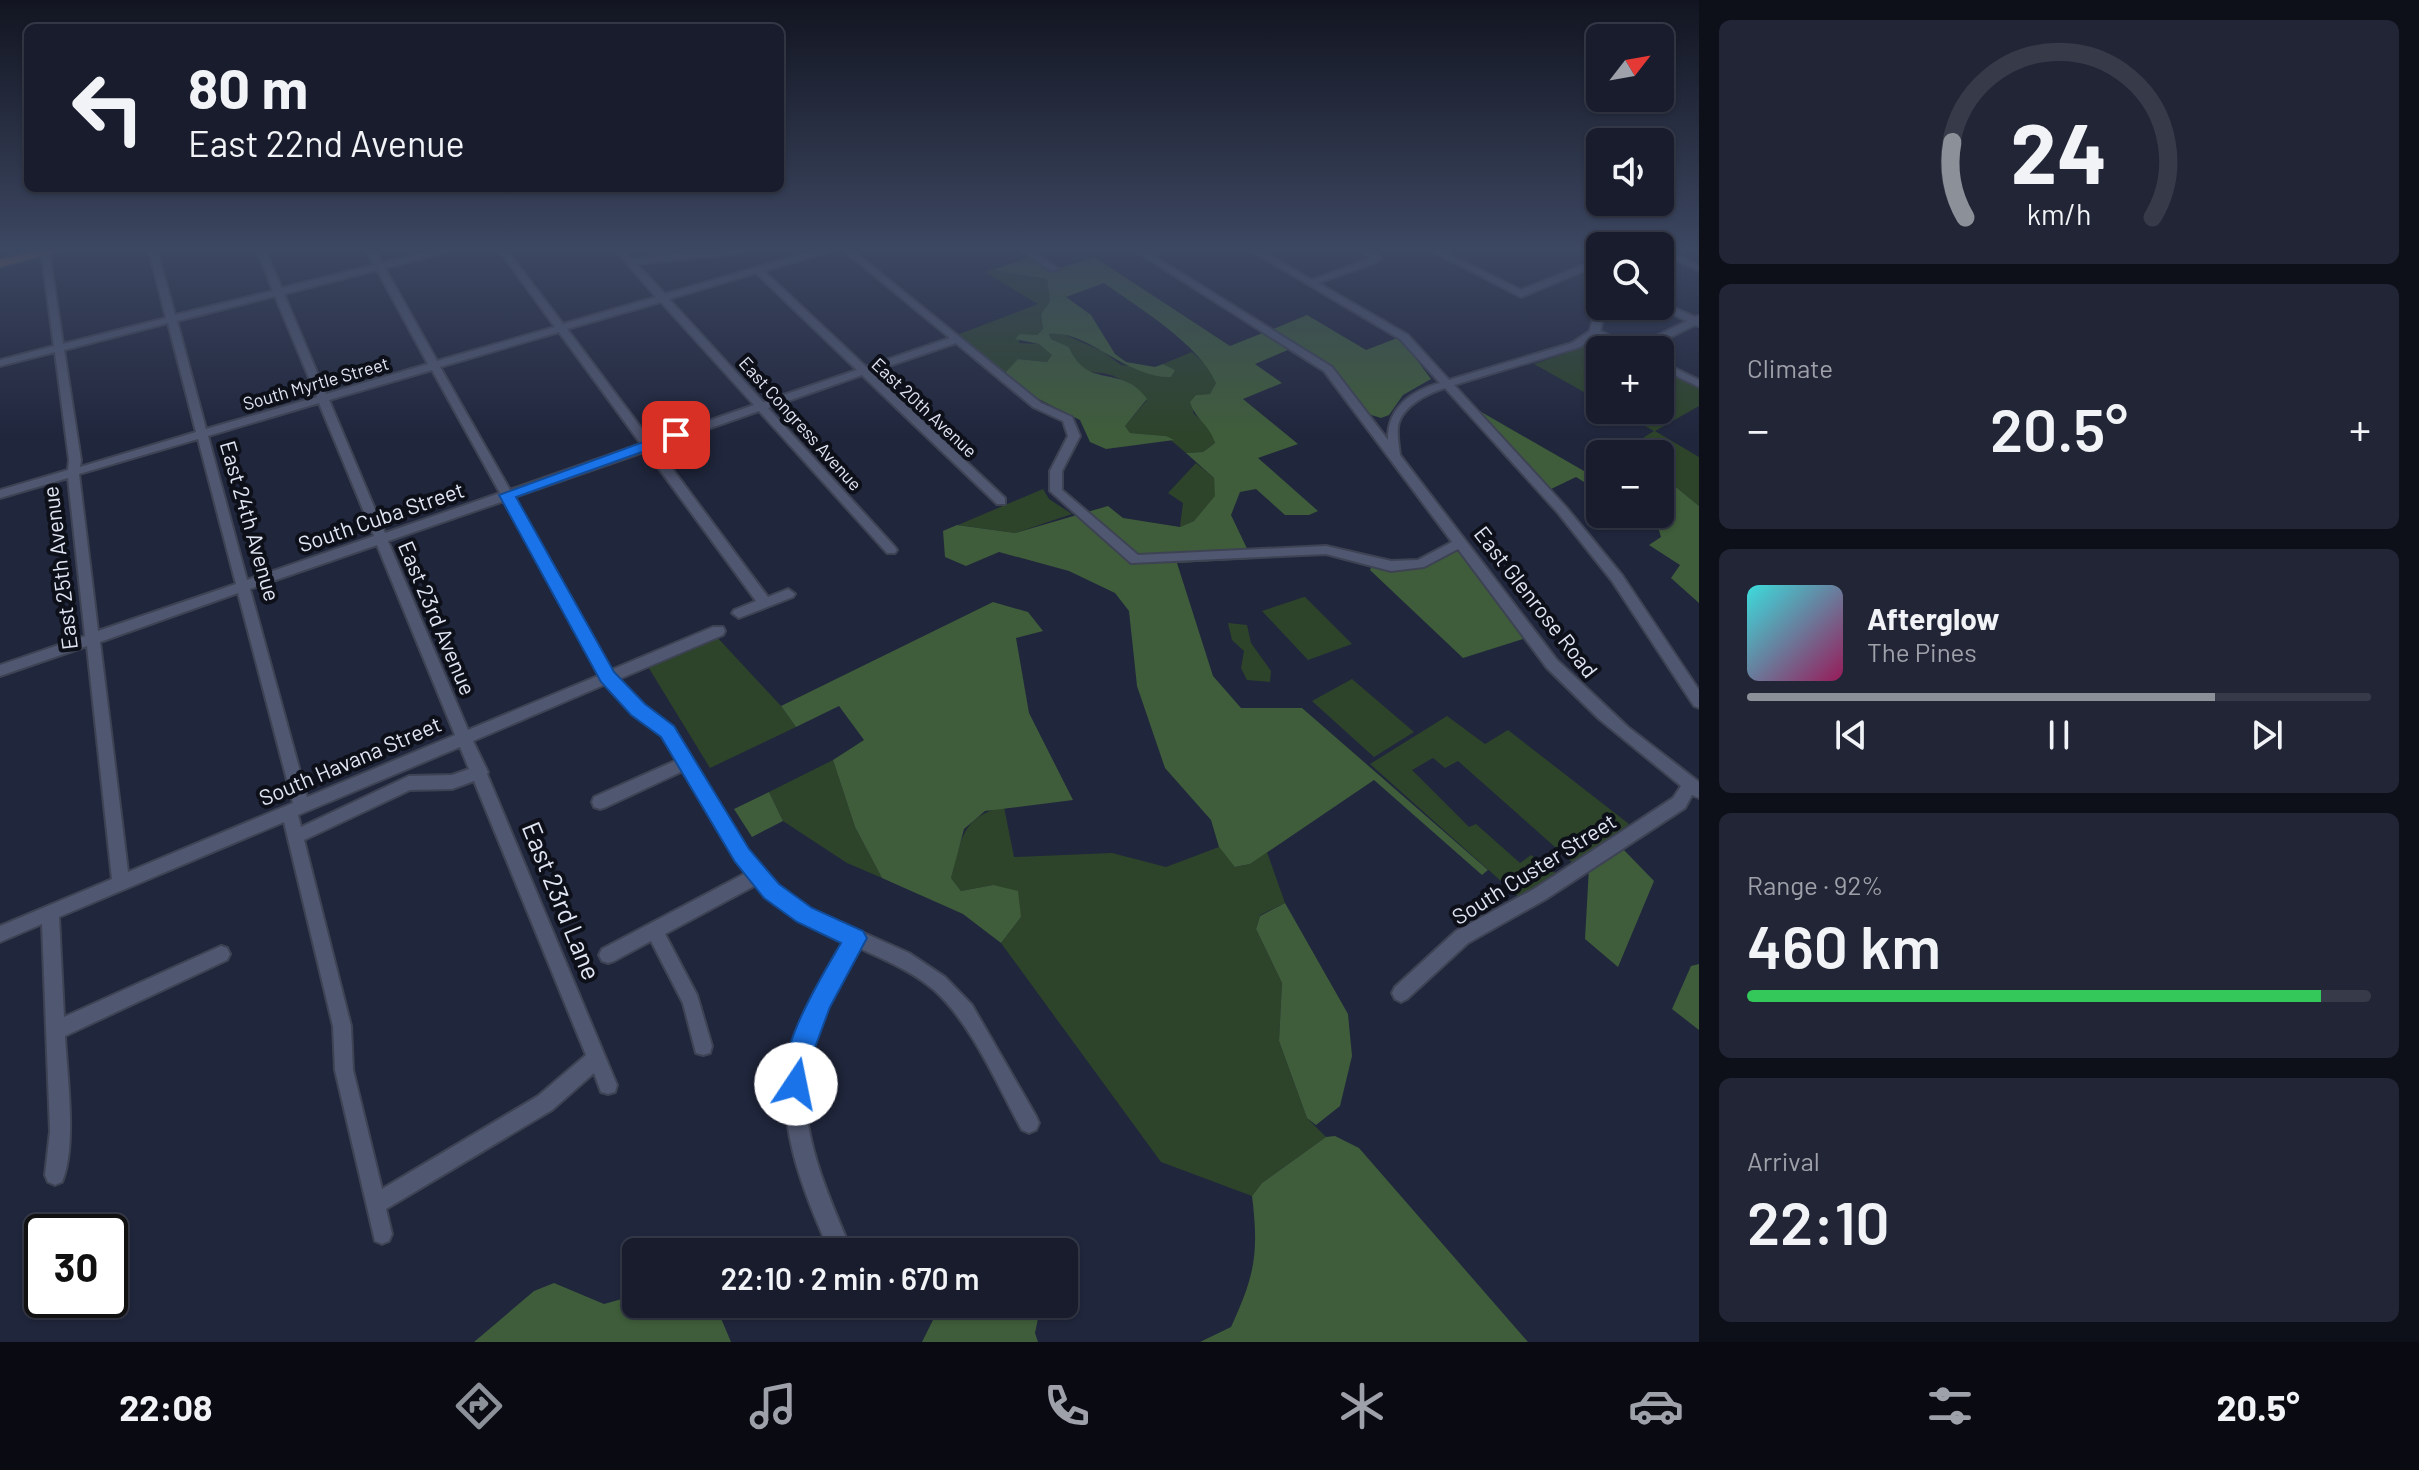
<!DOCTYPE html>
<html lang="en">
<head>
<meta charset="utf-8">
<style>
  body { margin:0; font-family:Barlow,sans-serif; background:#212535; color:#f1f3f6; height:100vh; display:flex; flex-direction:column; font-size:30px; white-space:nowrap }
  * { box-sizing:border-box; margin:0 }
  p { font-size:26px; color:#9fa1aa }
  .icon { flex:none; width:44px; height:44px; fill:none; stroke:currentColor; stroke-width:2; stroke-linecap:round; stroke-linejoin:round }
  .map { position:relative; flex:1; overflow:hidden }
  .details { display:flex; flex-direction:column; gap:20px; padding:20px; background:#0d0f19; width:720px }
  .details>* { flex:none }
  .top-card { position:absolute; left:24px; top:24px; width:760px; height:168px; border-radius:12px; box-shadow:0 2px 6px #0004,0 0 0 2px #363a49; background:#181c2d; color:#f1f3f6; overflow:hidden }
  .needle { width:52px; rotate:59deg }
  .controls { position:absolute; left:1586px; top:24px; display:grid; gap:16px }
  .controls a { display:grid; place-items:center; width:88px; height:88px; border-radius:12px; background:#181c2d; box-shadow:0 2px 6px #0004,0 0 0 2px #363a49; font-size:40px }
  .speed { position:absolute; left:24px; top:1214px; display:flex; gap:16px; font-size:40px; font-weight:700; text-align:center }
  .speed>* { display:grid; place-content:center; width:104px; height:104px; border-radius:50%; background:#181c2d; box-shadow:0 2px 6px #0004,0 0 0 2px #363a49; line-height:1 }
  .speed .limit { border:4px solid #111; border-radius:12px; background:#fff; color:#111 }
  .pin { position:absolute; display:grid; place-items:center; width:68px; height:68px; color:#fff; margin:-34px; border-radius:16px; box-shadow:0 4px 12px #0006 }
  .me { position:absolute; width:88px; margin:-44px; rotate:11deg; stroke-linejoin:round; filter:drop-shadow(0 0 6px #0008) }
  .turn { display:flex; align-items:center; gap:28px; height:168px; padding:0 32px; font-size:36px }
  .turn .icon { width:104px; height:104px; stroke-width:2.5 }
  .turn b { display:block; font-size:56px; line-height:68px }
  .big { font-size:60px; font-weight:600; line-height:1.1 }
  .details .tile { flex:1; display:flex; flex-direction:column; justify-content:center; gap:12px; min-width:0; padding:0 28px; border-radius:12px; background:#212535 }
  .details .dial { align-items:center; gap:0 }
  .dial svg { height:208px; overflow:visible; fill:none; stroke:#363a49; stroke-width:7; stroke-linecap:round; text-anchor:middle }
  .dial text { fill:#f1f3f6; stroke:none }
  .song { display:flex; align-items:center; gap:24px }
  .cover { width:96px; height:96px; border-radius:12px; background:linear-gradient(135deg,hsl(180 70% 55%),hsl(330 70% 35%)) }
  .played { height:8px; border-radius:4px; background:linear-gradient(90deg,#8c9099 75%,#363a49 75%) }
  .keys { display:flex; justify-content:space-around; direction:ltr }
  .heat { display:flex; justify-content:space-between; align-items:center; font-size:44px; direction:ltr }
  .charge { height:12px; border-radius:6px; background:linear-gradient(90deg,#34c759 92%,#363a49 0) }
  .trip { position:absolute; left:622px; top:1238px; width:456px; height:80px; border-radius:12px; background:#181c2d; box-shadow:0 2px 6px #0004,0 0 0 2px #363a49; font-weight:600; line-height:80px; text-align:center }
  .tabs { display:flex; height:128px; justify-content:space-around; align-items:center; background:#0a0b12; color:#9fa1aa }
  .tabs .icon { width:56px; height:56px }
  .tabs .current { color:#8c9099 }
  .tabs b { font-size:36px; color:#f1f3f6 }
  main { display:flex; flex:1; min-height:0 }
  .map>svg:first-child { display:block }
</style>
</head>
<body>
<main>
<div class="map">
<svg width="1699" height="1342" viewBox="0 0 1699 1342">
  <rect width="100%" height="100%" fill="#20263c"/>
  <g fill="#2d442a">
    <path d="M991 270 1047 279 1050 301 1041 314 1043 329 1037 335H1020L1019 343 1039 344 1053 354 1047 362 1019 359 1004 374 957 335 1038 304 985 272Z"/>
    <path d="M1061 333 1102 351 1121 365 1174 370 1163 364 1192 352 1210 369 1216 383 1210 394 1196 395 1193 413 1211 429 1215 443 1203 452 1186 453 1166 436 1130 433 1125 426 1147 400C1138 393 1130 385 1120 379 1095 365 1084 384 1069 347L1051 339 1049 334Z"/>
    <path d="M1594 337 1627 350H1600V401L1534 364 1564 354Z"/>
    <path d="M1660 367 1699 387V406L1655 431 1699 457V506L1660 474V454H1617L1654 431 1616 410H1660Z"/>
    <path d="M1196 463 1214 478 1216 496 1194 521 1180 527 1183 503 1168 493Z"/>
    <path d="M1043 489 1049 499 1072 514 1015 533 958 525Z"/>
    <path d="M1304 597H1305L1352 644 1308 660 1262 611Z"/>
    <path d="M1228 623 1247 625 1251 643 1271 671 1270 682 1247 680 1241 668 1244 651 1232 640Z"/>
    <path d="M715 635 781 706 796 727 710 768 647 665Z"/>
    <path d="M1352 679 1414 732 1374 757 1312 701Z"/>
    <path d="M1447 716 1485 744 1508 730 1629 824 1573 863 1458 761 1445 768 1433 758 1412 770 1469 827 1476 824 1520 863 1531 855 1558 875 1521 899 1370 764Z"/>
    <path d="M833 760 855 827 882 878 847 863 783 821 769 792Z"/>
    <path d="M1004 807 1014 857 1112 853 1166 867 1219 847 1236 867 1250 864 1267 852 1285 903 1260 915 1256 929 1282 983 1279 1041 1307 1118 1326 1137 1262 1183 1252 1196 1161 1162 1001 943 1021 917 993 885 961 891 951 878C961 841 961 816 1004 807Z"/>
  </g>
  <g fill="#3f5d3a">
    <path d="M1094 257 1230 346 1265 332 1290 349 1255 364 1282 383 1243 399 1298 444 1258 458 1318 511 1309 515H1285L1256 489 1240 492 1231 515 1252 559 1177 563 1213 676 1241 708H1302L1488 870 1482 875 1374 780 1250 864 1235 867 1219 847 1211 820 1165 768 1137 686 1129 611 1115 593 1069 571 999 552 966 566 945 557 943 531 957 525 1015 533 1108 506 1123 518 1180 527 1194 521 1215 496 1214 478 1186 453 1203 452 1215 443C1210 425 1195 419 1190 402L1196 395 1210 394 1216 383C1200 345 1138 307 1104 283L1066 297 1091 315 1115 354 1126 362 1155 367 1163 364 1175 370 1171 377C1125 378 1088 329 1049 334L1051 339 1069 347C1087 391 1122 363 1147 399L1125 426 1130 433 1166 436 1174 440 1106 449 1090 442 1080 420 1017 388 1004 374 1018 359 1047 362 1052 355 1039 344 1015 339 1020 334 1037 335 1043 329 1041 314 1050 301 1047 279 991 270 1029 258 1049 272Z"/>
    <path d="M1307 315 1366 350 1400 337 1431 379 1403 395 1389 415 1381 418 1365 413 1331 366 1271 330Z"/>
    <path d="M1464 402 1584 471 1600 463V492L1576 477 1547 491Z"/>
    <path d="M1660 474 1699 506V603L1671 578 1680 565 1649 545 1661 537 1658 527 1637 514H1660Z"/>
    <path d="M1458 549 1523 639 1463 658 1370 570 1373 563C1411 575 1425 565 1458 549Z"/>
    <path d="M993 602 1028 612 1043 631 1016 638 1029 713 1073 800 985 811 964 829 951 878 961 891 993 885 1018 891 1021 917 1001 943 963 914 882 878 855 827 833 760 864 740 839 706 796 727 781 706Z"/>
    <path d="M769 792 783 821 752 837 734 809Z"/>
    <path d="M1621 847 1654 881 1618 967 1585 939 1589 868Z"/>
    <path d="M1285 903 1348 1014 1352 1056 1340 1106 1316 1125 1307 1118 1279 1041 1282 983 1256 929 1260 916Z"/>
    <path d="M1699 964V1030L1672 1009 1691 966Z"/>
    <path d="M1335 1136 1359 1148 1528 1342H1200L1231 1327C1255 1275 1259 1253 1252 1196L1262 1183 1326 1137Z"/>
    <path d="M554 1283 604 1304 636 1295V1304H715L731 1342H474L534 1291Z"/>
    <path d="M941 1304H1041L1035 1333 1038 1342H922Z"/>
  </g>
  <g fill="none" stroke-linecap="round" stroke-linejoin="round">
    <g stroke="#3e4354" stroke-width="4">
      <g id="minor">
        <path d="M41 250H49L63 344 166 318 149 250H157L175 315 273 291 257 250H265L282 288 374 265 366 250H374L382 263 435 250H448L447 252 385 268 437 361 555 327 499 250H507L563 324 656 297 615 250H624L632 259 719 250H744L740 253 637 264 665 294 817 250H829L828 252 764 271 866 367 950 338 843 250H852L1041 403 1072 417 1080 436 1062 471V490L1138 555 1326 546 1391 561 1418 560 1452 542 1324 371 1134 250H1144L1332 367 1388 440C1387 408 1411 391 1440 383L1400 339 1250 250H1260L1312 280 1369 259 1370 258 1361 250H1370L1381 258 1375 263 1318 283 1408 335 1449 380 1572 343 1590 331 1596 306 1600 303V306H1606L1600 331 1634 347 1687 321 1656 306H1660V302L1663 303 1695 317 1699 316V326L1695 325 1644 350H1624L1596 336 1580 347 1454 385 1566 507 1622 575 1699 690V708L1694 706 1612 581 1558 513 1445 388C1428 393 1405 405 1399 422 1396 431 1399 446 1400 455L1557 660 1628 727 1699 782V798L1692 795 1685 808 1546 899 1468 943 1407 999 1401 1002 1395 999 1392 993 1395 987 1456 931 1534 889 1673 798 1681 786 1599 719 1547 668 1458 549 1424 567 1391 571 1326 554 1131 563 1050 491V471L1068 436 1063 421 1033 407 956 343 871 372 1005 498V504H997L862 375 768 408 895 547 897 550 895 553H887L759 411 656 447 768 597 788 589 795 594 793 597 744 616 739 618 732 613 734 610 756 601 646 451 514 497 611 670 713 627H723L725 631 723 635 619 679 643 705 673 727 748 851 778 886 810 909 909 953 945 977 972 1005 1036 1116 1039 1123 1036 1130 1029 1133 1022 1130C997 1085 972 1024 934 990 912 971 885 960 859 948 844 974 827 1001 816 1029 787 1108 822 1180 852 1252H830C802 1188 772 1117 792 1046 803 1008 825 975 844 941 811 926 780 913 756 885L665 934 697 995 712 1046 710 1053 703 1055 696 1053 683 1003 651 941 614 961 608 963 602 961 599 955 602 949 746 873 736 861 683 771 606 807 600 809 594 807 592 802 594 797 677 760 663 735 633 713 606 684 473 741 488 772 487 774 617 1085 615 1092 608 1094 601 1092 594 1073 552 1110 386 1209 392 1234 389 1241 382 1244 375 1241 335 1070 333 1026 284 822 59 917 64 1017 221 946 227 948 230 954 227 960 65 1036C67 1076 77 1146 62 1182L55 1185 48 1182 45 1175 50 1131 42 924 0 942V926L112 879 87 646 0 676V665L85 636 68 478 0 498V490L68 470 69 460 55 352 0 366V360L54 346ZM377 270 428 364 326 394 284 294ZM756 273 857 370 763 402 669 299ZM275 296 317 397 206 429 177 321ZM661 302 754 405 651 441 567 329ZM168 323 196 432 80 467 81 460 64 350ZM559 332 641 444 510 490 440 367ZM432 370 500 493 385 533 329 400ZM319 403 374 536 247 580 208 436ZM198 439 236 584 98 631 79 474ZM504 501 600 675 468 730 388 541ZM377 545 455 735 307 797 250 589ZM238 593 293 803 128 872 100 642ZM460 747 469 769 452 775 409 776 301 827 298 815ZM474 781 586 1055 538 1096 382 1189 353 1070 351 1026 304 840 410 790 452 789Z"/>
        <path d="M1021 250H1030L1059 269 1051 271Z"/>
        <path d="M1430 250H1440L1521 290 1600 258 1598 270 1600 300 1595 297 1589 269 1521 297Z"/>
        <path d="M1660 250H1666L1699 265V271L1660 253Z"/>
        <path d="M1660 361 1699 380V387L1660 368Z"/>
      </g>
    </g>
    <g stroke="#3e4354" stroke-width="4">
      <path id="major" d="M45 250H65L0 267V259Z"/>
    </g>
    <use href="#minor" fill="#505770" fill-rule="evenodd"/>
    <use href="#major" fill="#967057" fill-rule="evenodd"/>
  </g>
  <linearGradient id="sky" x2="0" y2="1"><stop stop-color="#121521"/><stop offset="0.57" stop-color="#3c4761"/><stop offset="1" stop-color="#3c4761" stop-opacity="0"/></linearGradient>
  <rect width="1699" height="437" fill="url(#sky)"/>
  <path fill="#1a73e8" stroke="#114b97" stroke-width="2" d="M676 430 681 431V438L516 497 614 672 645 704 674 726 749 849 779 884 812 908 863 931 867 938 830 1007 810 1061 805 1093 796 1096 787 1093C772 1055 822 976 841 943L797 922 764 898 735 862 661 737 631 715 601 682 499 495Z"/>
  <g text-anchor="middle" stroke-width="8" stroke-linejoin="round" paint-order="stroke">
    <g font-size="18" fill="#e1e6f4" stroke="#0d1019">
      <text transform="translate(316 384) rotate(-16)" y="6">South Myrtle Street</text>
      <text transform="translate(924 408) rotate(43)" y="6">East 20th Avenue</text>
      <text transform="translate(800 424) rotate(48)" y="6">East Congress Avenue</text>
    </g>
    <g font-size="22" fill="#e1e6f4" stroke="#0d1019">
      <text transform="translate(381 517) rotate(-19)" y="8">South Cuba Street</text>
      <text transform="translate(250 521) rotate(74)" y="8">East 24th Avenue</text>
      <text transform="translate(60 568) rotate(-97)" y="8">East 25th Avenue</text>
      <text transform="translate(1536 602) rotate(52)" y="8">East Glenrose Road</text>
      <text transform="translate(437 618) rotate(67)" y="8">East 23rd Avenue</text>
      <text transform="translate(350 761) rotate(-23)" y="8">South Havana Street</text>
      <text transform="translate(1534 869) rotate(-32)" y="8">South Custer Street</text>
    </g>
    <g font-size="26" fill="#e1e6f4" stroke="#0d1019">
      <text transform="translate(561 901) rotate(68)" y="9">East 23rd Lane</text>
    </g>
  </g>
</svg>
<div class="controls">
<a><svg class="needle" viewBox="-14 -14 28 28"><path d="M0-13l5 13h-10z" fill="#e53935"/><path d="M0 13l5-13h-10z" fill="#9fa1aa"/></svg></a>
<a><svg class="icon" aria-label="sound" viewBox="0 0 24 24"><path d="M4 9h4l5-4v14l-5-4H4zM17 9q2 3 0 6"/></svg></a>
<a><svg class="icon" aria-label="search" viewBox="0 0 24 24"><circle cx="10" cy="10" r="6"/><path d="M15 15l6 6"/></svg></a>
<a>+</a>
<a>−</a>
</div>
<div class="speed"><div class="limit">30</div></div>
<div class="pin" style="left:676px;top:435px;background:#d93025"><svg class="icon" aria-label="arrive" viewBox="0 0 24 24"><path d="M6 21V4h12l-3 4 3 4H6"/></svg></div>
<svg class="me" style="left:796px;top:1084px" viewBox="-20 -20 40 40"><circle r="19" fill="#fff"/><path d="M0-13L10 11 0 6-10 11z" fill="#1a73e8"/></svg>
<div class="trip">22:10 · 2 min · 670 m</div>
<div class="top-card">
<div class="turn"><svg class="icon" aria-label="left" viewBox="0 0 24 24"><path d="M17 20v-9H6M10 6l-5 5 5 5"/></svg><div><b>80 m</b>East 22nd Avenue</div></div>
</div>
</div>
<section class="details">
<div class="tile dial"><svg viewBox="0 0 100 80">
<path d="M14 69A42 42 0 1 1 86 69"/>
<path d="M14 69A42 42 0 0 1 9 40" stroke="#8c9099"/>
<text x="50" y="56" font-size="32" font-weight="700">24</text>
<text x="50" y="72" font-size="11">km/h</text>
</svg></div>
<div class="tile"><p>Climate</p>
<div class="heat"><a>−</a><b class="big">20.5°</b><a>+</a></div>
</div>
<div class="tile">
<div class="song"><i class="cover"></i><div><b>Afterglow</b><p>The Pines</p></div></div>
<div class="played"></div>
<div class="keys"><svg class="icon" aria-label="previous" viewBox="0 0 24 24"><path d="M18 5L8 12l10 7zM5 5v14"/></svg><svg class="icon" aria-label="pause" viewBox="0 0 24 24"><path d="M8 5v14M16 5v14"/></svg><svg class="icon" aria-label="next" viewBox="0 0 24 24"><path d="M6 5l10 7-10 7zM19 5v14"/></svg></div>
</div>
<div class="tile"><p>Range · 92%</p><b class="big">460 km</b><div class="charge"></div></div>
<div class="tile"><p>Arrival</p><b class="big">22:10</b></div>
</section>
</main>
<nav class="tabs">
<b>22:08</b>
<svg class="icon current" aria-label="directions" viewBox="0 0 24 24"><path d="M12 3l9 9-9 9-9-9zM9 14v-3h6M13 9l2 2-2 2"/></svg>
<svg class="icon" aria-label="music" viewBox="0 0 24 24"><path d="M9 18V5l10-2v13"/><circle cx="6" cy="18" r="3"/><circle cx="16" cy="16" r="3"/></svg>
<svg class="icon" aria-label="phone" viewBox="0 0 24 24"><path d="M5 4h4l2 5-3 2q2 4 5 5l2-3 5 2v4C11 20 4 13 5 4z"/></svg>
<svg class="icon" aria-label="climate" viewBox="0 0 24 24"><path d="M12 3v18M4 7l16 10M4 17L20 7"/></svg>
<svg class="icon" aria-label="car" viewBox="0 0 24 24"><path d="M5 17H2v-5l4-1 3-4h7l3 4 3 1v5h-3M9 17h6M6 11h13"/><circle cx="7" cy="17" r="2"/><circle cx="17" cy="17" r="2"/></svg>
<svg class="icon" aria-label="filters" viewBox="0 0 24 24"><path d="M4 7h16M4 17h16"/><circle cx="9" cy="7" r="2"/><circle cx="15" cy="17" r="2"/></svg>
<b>20.5°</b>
</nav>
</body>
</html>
